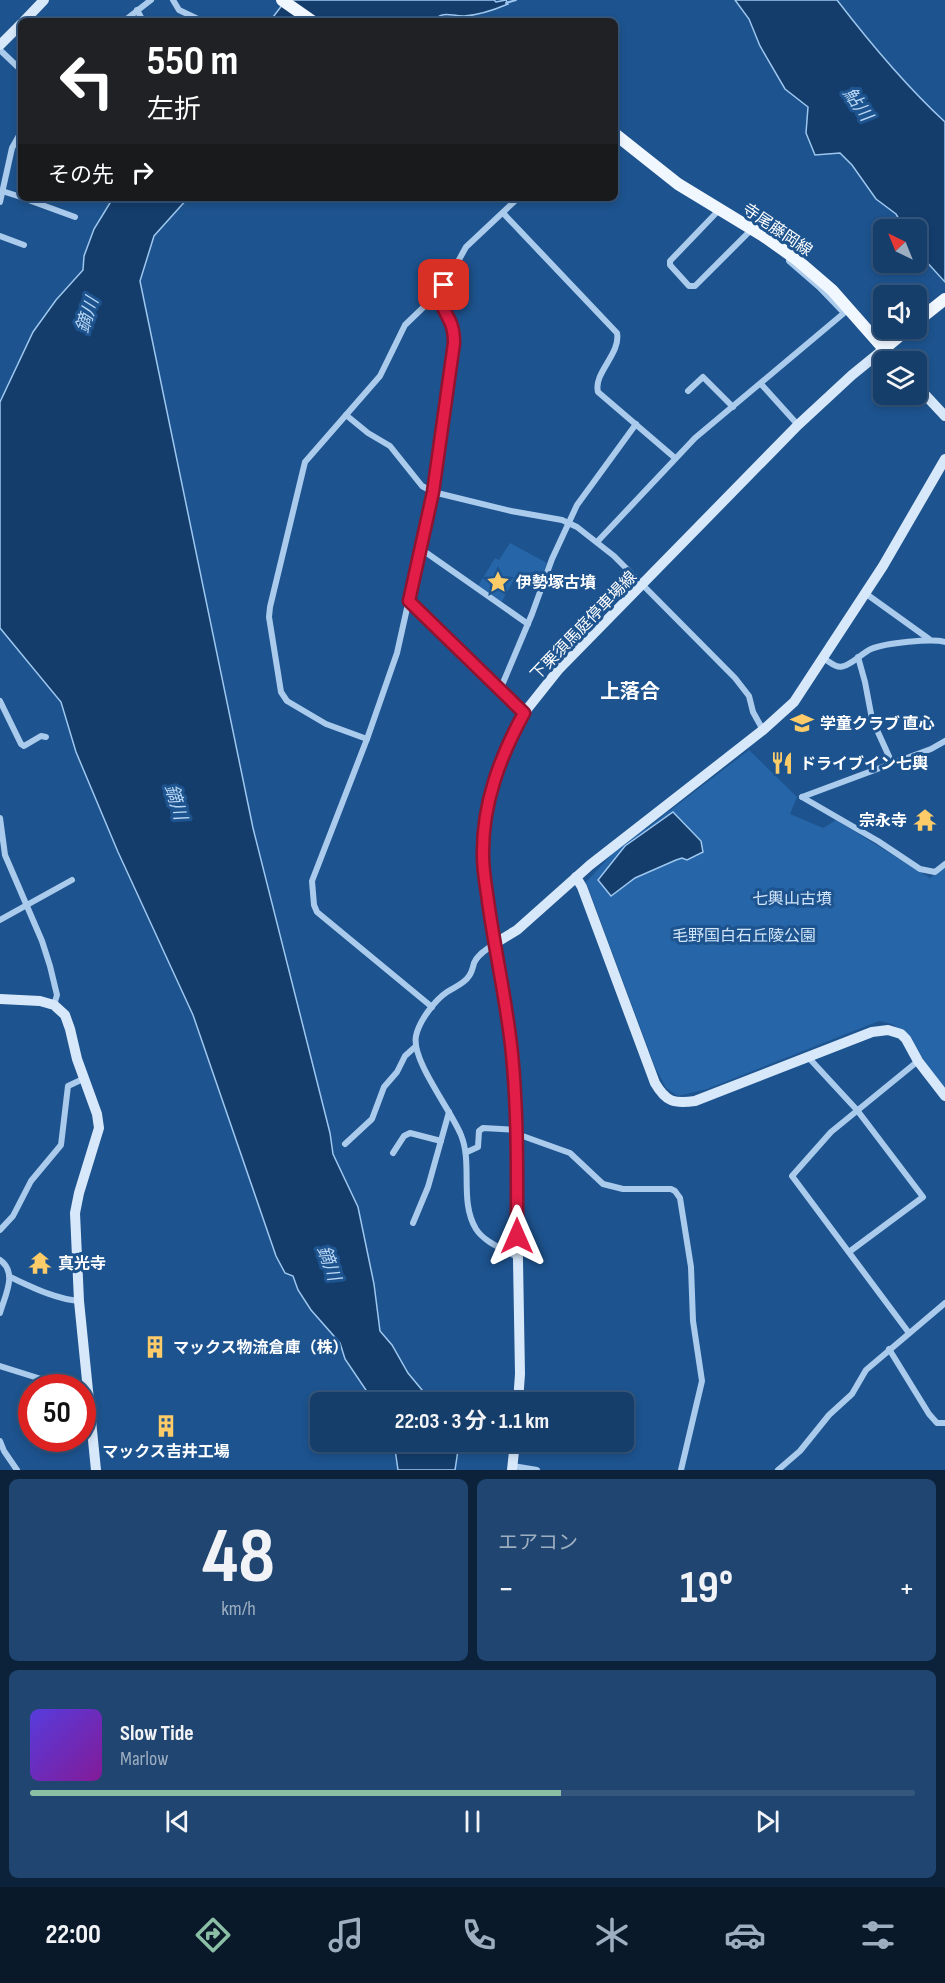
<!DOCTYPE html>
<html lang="ja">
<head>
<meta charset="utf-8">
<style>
  body { margin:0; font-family:"Sofia Sans Condensed","Noto Sans JP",sans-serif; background:#1f4570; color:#f1f3f6; height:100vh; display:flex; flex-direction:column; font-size:22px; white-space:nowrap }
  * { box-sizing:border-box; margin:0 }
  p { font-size:20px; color:#9eaec1 }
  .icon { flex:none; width:33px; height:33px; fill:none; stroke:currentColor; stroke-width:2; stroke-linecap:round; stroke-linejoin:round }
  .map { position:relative; height:1470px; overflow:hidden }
  .drawer { display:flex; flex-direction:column; gap:9px; padding:9px; background:#0c223a; flex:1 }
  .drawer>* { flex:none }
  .banner { position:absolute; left:18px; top:18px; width:600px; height:183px; border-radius:9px; box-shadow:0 3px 9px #0003,0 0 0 2px #35577e; background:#202124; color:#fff; overflow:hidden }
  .needle { width:39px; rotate:317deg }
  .fabs { position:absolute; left:873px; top:219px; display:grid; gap:12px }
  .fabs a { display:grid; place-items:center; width:54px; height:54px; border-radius:9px; background:#163e6a; box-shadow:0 3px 9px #0003,0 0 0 2px #35577e; font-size:30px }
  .speed { position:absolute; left:18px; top:1374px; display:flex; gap:12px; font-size:30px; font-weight:700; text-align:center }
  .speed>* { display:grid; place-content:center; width:78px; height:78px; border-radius:50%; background:#163e6a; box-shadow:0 3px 9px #0003,0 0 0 2px #35577e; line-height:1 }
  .speed .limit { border:9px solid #d22; background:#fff; color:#111 }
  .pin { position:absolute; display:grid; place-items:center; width:51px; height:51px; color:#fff; margin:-26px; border-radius:12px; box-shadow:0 3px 9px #0006 }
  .me { position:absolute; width:66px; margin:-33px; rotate:0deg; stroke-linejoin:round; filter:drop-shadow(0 0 4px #0008) }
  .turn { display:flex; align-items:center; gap:21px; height:126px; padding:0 30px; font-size:27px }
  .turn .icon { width:78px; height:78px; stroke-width:2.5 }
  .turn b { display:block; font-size:42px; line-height:51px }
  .then { display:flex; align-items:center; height:57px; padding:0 30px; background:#0003; gap:12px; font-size:22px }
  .big { font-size:45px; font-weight:700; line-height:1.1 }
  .drawer .widget { flex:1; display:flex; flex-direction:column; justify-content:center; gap:9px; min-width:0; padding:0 21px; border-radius:9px; background:#1f4570 }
  .drawer .dial { align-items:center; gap:0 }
  .dial b { font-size:78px; line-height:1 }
  .song { display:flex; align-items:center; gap:18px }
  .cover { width:72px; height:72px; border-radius:9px; background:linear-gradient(135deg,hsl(250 70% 55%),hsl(290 70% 35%)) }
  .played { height:6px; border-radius:3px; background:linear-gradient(90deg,#8abfa5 60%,#35577e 60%) }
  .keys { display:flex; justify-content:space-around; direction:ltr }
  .heat { display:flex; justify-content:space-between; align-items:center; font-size:33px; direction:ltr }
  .drawer .tiles { flex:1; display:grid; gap:9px; grid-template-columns:1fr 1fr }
  .widget:last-child { grid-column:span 2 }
  .trip { position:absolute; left:310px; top:1392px; width:324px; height:60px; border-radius:9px; background:#163e6a; box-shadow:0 3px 9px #0003,0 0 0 2px #35577e; font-weight:700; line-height:60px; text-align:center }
  .tabs { display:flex; height:96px; justify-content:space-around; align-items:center; background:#09192a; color:#9eaec1 }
  .tabs .icon { width:42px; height:42px }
  .tabs .current { color:#8abfa5 }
  .tabs b { font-size:27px; color:#f1f3f6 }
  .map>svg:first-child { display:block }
</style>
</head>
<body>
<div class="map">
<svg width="945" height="1470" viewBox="0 0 945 1470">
  <rect width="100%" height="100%" fill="#1d538e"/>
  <g fill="#2665a7">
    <path d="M510 543 547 563 537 590 516 576 501 603 478 586 495 558 499 560Z"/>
    <path d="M749 750 797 797 790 814 823 828 836 820 930 878 945 866V1091L906 1035 892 1024 879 1021 707 1089 678 1096 666 1088 655 1067 586 882 612 854 642 829H646Z"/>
  </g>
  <g fill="#143d6c" stroke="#9ec7ef" stroke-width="1.5">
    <path d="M286 0H494L496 2 506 0 508 4C494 10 479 15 464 16 449 16 446 10 431 21H270Z"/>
    <path d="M735 0H837C870 43 905 85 945 122V282L924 259 917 248 916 230 905 229 896 214 876 199 852 165 840 153 815 155 806 133 808 107 785 89 760 46 749 19Z"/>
    <path d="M113 198H188L154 236 140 281 253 828 330 1133 333 1154 358 1207 374 1284 380 1331 392 1345 408 1373 432 1402H374L345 1359 340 1343 311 1310 298 1290 293 1276 285 1273 276 1256 193 1015 118 852 76 752 61 702 0 628V402L33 332 56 300 83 270 84 256 94 229Z"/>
    <path d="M673 812 701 841 703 852 687 860 682 858 676 860 635 878 611 896 598 880 625 846Z"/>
    <path d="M394 1442H454L458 1450 455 1470H398Z"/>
  </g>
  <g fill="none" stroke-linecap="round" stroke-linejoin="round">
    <path stroke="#9ec7ef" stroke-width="2" d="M506 3 516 0"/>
    <g stroke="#abcbed" stroke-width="6">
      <path d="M173 0 179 10 202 21"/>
      <path d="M137 10 143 21"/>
      <path d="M124 21 151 0"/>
      <path d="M0 50 21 70"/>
      <path d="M2 191 21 197"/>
      <path d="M23 198 75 217"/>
      <path d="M0 202 12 148 21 132"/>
      <path d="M719 210 670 261V265L689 286H695L752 229"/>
      <path d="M503 213 617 333C621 354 593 373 598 392L675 458"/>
      <path d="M0 236 24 245"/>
      <path d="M761 384 798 425"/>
      <path d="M688 391 703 377 733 407"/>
      <path d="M346 415 368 433 390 446 422 486 433 492 511 511 562 520 577 527 614 556 735 678 749 696 753 712 763 730"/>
      <path d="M597 542 695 438 844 313 819 287 789 261V258"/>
      <path d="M421 549 528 624"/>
      <path d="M865 593 929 639"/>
      <path d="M409 601 524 713"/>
      <path d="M858 657 865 682 872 719 892 763"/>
      <path d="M823 658C829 661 836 669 844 666 854 663 862 653 871 649 885 643 932 638 945 642"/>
      <path d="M500 690 532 614 552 559 577 505 636 424"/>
      <path d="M0 701 21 744 24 746 41 736 46 737"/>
      <path d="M367 739 326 724 287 701 281 692 269 617 270 607 305 462 380 376 405 325 432 299 439 296"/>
      <path d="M802 797 878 841 920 869 935 872 945 864"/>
      <path d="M802 797 931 749 945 741"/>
      <path d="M0 818 5 855 42 941 50 966 57 995 54 1005"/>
      <path d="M0 920 72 880"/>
      <path d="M494 944C486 950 478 954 474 963 473 967 472 972 469 976 465 983 455 987 447 992 435 1000 419 1021 416 1036 411 1060 451 1110 461 1135 473 1164 459 1201 476 1229 485 1243 504 1249 517 1257"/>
      <path d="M432 1007 317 912 314 905 312 881 367 739 397 653 433 492 454 343C454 335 454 326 450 319 446 311 441 305 439 296L466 247 518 198"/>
      <path d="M808 1057 857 1110 923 1197 849 1252"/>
      <path d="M517 1134 570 1153 603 1184 623 1189H671L675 1191 680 1198 691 1267 693 1321 702 1381 681 1470"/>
      <path d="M345 1144 372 1119 384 1087 397 1072 405 1056 415 1047"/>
      <path d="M467 1152 478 1147 479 1131 483 1128 517 1130"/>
      <path d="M393 1153 404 1136 410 1133 441 1141"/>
      <path d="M413 1223 428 1187 449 1112"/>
      <path d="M0 1230 13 1216 31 1181 61 1145 68 1086 83 1079"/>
      <path d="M0 1260C18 1273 5 1295 0 1313"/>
      <path d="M10 1277C32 1287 55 1299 79 1301"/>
      <path d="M909 1333 792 1176 831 1132 918 1061"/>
      <path d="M889 1349 929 1414 937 1423H945"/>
      <path d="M0 1366 57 1384 87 1385"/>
      <path d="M0 1441 4 1451 17 1470"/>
      <path d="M513 1466 537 1470"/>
      <path d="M778 1470 800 1451 829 1415 852 1394 866 1370 945 1303"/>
    </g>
    <g stroke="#d7e8fa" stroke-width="10">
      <path d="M24 21 44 0"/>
      <path d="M0 45 21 24"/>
      <path d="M916 385 945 416"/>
      <path d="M576 877 582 887 655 1083C666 1102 674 1104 695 1101L872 1032 888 1030 901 1034 906 1039 918 1061 945 1096"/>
      <path d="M494 944 517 930 590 865 763 730 794 702 883 566 945 459"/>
      <path d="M0 999 40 1001 54 1005 65 1015 70 1029 77 1059 97 1114 99 1128 79 1193 75 1213 79 1301 96 1470"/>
      <path d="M518 1402 520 1374 515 1089 508 1022 494 944 483 856 485 822 500 762 524 713 559 669 798 425 852 375 884 349 896 362"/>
      <path d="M512 1470 515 1442"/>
    </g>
    <g stroke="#f1f7ff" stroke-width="12">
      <path d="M282 0 312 21"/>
      <path d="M615 134 678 184 762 235 796 259 832 290 884 349 909 328"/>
      <path d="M916 322 945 299"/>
    </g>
  </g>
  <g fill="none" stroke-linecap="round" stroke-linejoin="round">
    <g stroke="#92132f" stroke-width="15">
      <path id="route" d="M444 285 439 298C446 318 454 320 454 343L433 492 409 601 524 713C500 757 482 804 483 856 483 871 486 886 488 901 495 952 507 1003 512 1054 518 1115 517 1176 517 1236"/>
    </g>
    <use href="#route" stroke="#e11d48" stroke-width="10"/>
  </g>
  <defs>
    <g id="sight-bare" transform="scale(1.8)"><path d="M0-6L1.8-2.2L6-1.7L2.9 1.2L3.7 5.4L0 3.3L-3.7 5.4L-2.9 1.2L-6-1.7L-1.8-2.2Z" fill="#fdcc69" stroke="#1d538e" stroke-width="2.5" paint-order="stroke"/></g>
    <g id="school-bare" transform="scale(1.8)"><path d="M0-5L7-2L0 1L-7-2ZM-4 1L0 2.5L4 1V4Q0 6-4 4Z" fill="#fdcc69" stroke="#1d538e" stroke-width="2.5" paint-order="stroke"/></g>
    <g id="restaurant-bare" transform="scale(1.8)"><path d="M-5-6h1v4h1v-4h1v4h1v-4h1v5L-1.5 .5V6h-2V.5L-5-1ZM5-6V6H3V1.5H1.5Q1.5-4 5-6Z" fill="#fdcc69" stroke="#1d538e" stroke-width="2.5" paint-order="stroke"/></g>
    <g id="temple-bare" transform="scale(1.8)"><path d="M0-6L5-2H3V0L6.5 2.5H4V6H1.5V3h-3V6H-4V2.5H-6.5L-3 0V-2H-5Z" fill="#fdcc69" stroke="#1d538e" stroke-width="2.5" paint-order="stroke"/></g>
    <g id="building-bare" transform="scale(1.8)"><path d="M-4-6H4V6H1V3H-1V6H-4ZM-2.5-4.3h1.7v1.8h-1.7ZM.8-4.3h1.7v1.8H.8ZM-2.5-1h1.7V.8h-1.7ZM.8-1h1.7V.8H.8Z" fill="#fdcc69" stroke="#1d538e" stroke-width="2.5" paint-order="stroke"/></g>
  </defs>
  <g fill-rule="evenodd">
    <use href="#sight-bare" x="498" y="582"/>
    <use href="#school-bare" x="802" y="723"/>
    <use href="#restaurant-bare" x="782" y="763"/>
    <use href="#temple-bare" x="925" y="820"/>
    <use href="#temple-bare" x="40" y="1263"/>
    <use href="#building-bare" x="155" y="1347"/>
    <use href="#building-bare" x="166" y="1426"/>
  </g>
  <g text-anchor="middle" stroke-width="6" stroke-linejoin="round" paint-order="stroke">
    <g font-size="16" fill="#fff" stroke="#1d538e">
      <text transform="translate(778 229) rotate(34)" y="6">寺尾藤岡線</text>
      <text transform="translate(583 625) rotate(-46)" y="6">下栗須馬庭停車場線</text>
    </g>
    <g font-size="16" font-weight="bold" fill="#fff" stroke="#1d538e" text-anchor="start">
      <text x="516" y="588">伊勢塚古墳</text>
      <text x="820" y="729">学童クラブ 直心</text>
      <text x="800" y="769">ドライブイン七輿</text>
      <text x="907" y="826" text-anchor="end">宗永寺</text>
      <text x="58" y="1269">真光寺</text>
      <text x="173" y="1353">マックス物流倉庫（株）</text>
      <text x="166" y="1457" text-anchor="middle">マックス吉井工場</text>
    </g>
    <g font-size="16" fill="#d1e5f9" stroke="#1d538e">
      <text x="792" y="904">七輿山古墳</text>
      <text x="744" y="941">毛野国白石丘陵公園</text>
    </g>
    <g font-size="18" font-style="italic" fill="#b7d5f4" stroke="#1d538e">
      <text transform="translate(858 104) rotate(55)" y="6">鮎川</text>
      <text transform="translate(87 315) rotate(-72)" y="6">鏑川</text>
      <text transform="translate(176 802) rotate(73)" y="6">鏑川</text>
      <text transform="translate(329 1263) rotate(70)" y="6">鏑川</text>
    </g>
    <g font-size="20" font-weight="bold" fill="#fff" stroke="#1d538e">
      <text x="630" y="698">上落合</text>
    </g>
  </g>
</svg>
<div class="fabs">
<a><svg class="needle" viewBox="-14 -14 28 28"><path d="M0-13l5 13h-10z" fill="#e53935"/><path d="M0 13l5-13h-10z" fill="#9eaec1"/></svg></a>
<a><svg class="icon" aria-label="sound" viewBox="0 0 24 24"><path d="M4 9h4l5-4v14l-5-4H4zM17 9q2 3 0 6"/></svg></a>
<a><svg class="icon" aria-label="layers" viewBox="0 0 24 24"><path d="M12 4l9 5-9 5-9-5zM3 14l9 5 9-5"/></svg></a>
</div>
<div class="speed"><div class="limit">50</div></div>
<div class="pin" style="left:444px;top:285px;background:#d93025"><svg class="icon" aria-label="arrive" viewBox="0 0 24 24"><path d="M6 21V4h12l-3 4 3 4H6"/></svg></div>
<svg class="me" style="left:517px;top:1236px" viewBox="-20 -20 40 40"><path d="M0-17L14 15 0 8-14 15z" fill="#e11d48" stroke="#fff" stroke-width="4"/></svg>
<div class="trip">22:03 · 3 分 · 1.1 km</div>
<div class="banner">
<div class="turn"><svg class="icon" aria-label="left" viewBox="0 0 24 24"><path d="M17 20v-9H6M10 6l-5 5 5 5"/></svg><div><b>550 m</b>左折</div></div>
<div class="then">その先<svg class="icon" aria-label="right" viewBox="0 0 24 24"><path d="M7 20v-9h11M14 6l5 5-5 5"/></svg></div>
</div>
</div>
<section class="drawer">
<div class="tiles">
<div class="widget dial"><b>48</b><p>km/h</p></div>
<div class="widget"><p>エアコン</p>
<div class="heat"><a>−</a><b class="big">19°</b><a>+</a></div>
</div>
<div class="widget">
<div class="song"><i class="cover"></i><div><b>Slow Tide</b><p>Marlow</p></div></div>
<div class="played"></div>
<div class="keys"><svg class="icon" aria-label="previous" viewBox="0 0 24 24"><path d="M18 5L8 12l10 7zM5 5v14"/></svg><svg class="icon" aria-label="pause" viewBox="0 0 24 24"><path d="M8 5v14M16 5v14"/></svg><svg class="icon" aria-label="next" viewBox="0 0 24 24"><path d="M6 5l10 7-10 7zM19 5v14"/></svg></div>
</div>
</div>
</section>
<nav class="tabs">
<b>22:00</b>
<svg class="icon current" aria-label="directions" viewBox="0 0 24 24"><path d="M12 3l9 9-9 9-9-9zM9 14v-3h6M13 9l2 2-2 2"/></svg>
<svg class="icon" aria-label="music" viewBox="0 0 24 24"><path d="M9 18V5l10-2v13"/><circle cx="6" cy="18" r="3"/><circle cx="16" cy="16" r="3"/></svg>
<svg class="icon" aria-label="phone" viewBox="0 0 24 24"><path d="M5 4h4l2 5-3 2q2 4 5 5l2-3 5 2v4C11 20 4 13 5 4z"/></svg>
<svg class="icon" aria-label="climate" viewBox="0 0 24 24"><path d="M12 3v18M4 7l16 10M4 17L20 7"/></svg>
<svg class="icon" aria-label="car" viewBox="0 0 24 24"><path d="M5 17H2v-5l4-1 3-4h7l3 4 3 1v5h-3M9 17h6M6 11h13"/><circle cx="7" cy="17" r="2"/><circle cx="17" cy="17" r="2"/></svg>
<svg class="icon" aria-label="filters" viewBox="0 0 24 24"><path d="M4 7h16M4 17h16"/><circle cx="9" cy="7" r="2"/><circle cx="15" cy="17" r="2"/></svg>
</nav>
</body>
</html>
